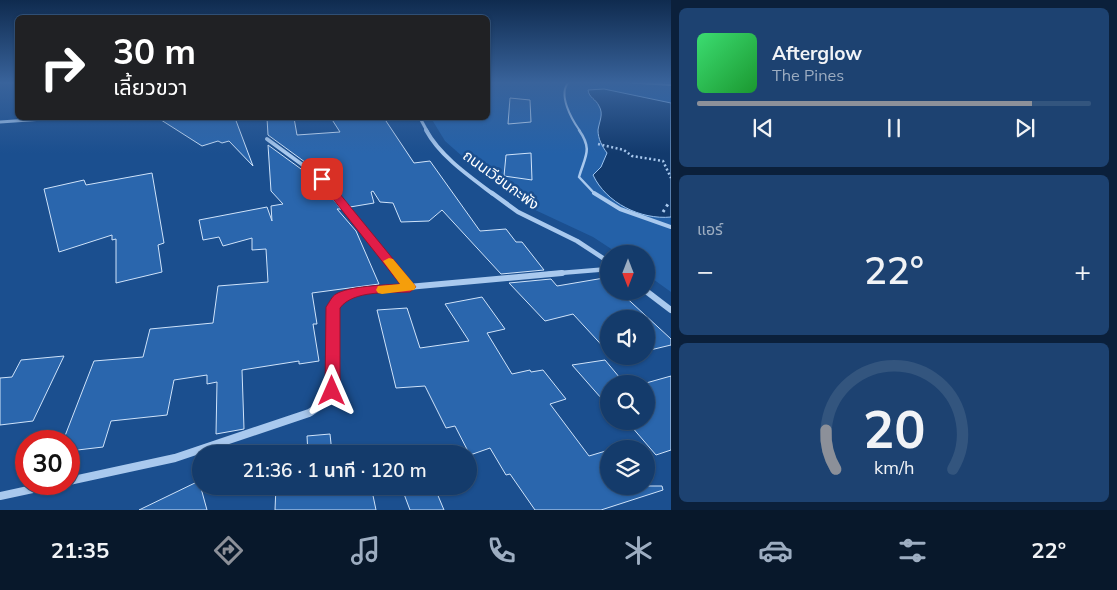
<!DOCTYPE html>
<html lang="th">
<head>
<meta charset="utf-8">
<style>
  body { margin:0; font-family:Mulish,"Noto Sans Thai",sans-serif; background:#1d4271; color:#f1f3f6; height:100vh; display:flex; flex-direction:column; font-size:19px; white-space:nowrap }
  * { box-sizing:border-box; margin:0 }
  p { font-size:16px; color:#9dadc1 }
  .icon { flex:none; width:28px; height:28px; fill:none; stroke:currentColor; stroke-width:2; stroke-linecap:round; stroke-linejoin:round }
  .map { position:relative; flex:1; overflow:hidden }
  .drawer { display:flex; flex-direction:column; gap:8px; padding:8px; background:#0b203b; width:446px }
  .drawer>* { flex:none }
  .guide { position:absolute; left:15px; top:15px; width:475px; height:105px; border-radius:8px; box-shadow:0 1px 4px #0004,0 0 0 1px #33557e; background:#202124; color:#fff; overflow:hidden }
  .needle { width:32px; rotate:180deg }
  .fabs { position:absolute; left:600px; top:245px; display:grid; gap:10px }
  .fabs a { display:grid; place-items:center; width:55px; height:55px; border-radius:50%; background:#143b6b; box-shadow:0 1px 4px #0004,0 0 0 1px #33557e; font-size:25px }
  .speed { position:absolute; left:15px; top:430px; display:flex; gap:10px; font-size:25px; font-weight:700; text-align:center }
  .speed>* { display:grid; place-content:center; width:65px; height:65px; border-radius:50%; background:#143b6b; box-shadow:0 1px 4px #0004,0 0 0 1px #33557e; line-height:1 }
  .speed .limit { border:8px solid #d22; background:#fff; color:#111 }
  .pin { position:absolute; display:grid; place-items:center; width:42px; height:42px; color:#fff; margin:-21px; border-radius:10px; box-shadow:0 2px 8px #0006 }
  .me { position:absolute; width:55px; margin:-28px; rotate:0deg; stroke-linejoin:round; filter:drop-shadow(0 0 4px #0008) }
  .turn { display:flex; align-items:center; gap:18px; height:105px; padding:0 15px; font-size:22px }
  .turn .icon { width:65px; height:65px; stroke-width:2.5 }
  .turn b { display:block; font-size:35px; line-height:42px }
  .big { font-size:38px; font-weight:600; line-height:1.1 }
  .drawer .tile { flex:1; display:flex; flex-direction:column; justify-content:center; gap:8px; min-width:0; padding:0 18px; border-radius:8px; background:#1d4271 }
  .drawer .dial { align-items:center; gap:0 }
  .dial svg { height:130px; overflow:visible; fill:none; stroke:#33557e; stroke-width:7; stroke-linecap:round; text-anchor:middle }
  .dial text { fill:#f1f3f6; stroke:none }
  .song { display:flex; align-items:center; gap:15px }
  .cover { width:60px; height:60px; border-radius:8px; background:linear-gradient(135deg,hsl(140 70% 55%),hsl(130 70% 35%)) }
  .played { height:5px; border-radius:2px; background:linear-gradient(90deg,#8c9099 85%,#33557e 85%) }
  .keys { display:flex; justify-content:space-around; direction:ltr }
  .heat { display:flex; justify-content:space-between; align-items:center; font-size:28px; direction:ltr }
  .trip { position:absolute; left:192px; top:445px; width:285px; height:50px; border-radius:25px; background:#143b6b; box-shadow:0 1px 4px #0004,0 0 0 1px #33557e; font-weight:600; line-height:50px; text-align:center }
  .tab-bar { display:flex; height:80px; justify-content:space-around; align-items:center; background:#08182b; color:#9dadc1 }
  .tab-bar .icon { width:35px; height:35px }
  .tab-bar .current { color:#8c9099 }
  .tab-bar b { font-size:22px; color:#f1f3f6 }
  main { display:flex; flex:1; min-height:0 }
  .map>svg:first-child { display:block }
</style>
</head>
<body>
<main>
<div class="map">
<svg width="671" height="510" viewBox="0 0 671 510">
  <rect width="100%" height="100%" fill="#1b4f8f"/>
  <path fill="#2461a8" d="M488 82H671V292L646 274V254H619L593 237 533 209 471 164 445 141 431 118H488Z"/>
  <path fill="#123a6d" stroke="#9cc4f0" d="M604 89 671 103V217C641 220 606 203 593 175L601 167 607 153C602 146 598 139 598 130 599 122 604 114 599 106 596 99 589 98 588 90Z"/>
  <g fill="#2a66ad" stroke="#cfe3fa">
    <path d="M510 98 530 100 531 122 508 124Z"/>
    <path d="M158 118H235L253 166 229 141 222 143 218 141 202 146Z"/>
    <path d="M267 118H294L297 135 340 132 331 118H384L414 163 430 161 480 231 506 229 516 242H522L544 270 501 274 442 210 429 221 401 222 393 203 380 202 373 191 371 192 374 203 350 207 324 176 268 135Z"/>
    <path d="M268 145 319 182 329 194 341 209H337L356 231 379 284 312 293 317 324H313L319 361 299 364V361L242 370 244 429 216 434 217 382 207 384V375L174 380 167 415 111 421 103 447 69 451V441H63L94 361 143 357 150 329 213 323 218 286 268 282 266 249 252 250V238L223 246 219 237 203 240 199 220 267 207 272 221 271 206 283 204 271 191Z"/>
    <path d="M531 153 532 180 504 176 506 155Z"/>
    <path d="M152 173 164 243 158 245 162 272 116 283V239L112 240V235L59 252 44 189 84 180 86 185Z"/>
    <path d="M604 278 609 282V291H619L671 339V345L646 351V319H609V353L573 314 545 321 509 283 551 279 557 286Z"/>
    <path d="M482 297 505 329 487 333 512 374 530 370 531 372 543 370 566 399 550 404 589 456 609 450V486H662L663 490 601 510H535L510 474 506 475 490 448 470 455 455 426 446 428 425 386 396 388 377 310 407 308 420 348 469 341 445 304Z"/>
    <path d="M64 356 33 421 0 425V378L12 377 21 360Z"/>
    <path d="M605 360 625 384H609V407L572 365Z"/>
    <path d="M671 376V450L656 455 631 426 646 422V383Z"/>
    <path d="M330 434 332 453 308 454 307 436Z"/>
    <path d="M199 481 207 510H139Z"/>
    <path d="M276 486H371L376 510H275Z"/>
    <path d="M401 486H434L444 510H410Z"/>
  </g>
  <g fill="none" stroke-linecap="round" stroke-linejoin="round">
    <path stroke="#a9c9ee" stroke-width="2.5" stroke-dasharray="2 2.5" stroke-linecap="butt" d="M598 144 624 150 632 156 663 161 671 178"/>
    <path stroke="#a9c9ee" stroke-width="3" stroke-dasharray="2.5 4" stroke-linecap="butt" d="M663 212 668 204 671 205"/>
    <g stroke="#a9c9ee" stroke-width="2">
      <path d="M569 82C557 94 572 120 580 131"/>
      <path d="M625 82 671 85"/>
    </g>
    <path stroke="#a9c9ee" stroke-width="2.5" d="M579 130C593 150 585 156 579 177L595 194"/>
    <path stroke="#a9c9ee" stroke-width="4" d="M594 193 620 209 671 227"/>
    <g stroke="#a9c9ee" stroke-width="3">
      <path d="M420 118 427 131"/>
      <path d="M0 122 58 118"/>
    </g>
    <g stroke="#a9c9ee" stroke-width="4">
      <path d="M426 130C440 156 469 176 493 194"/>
      <path d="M267 139 322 179 334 194"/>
    </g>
    <g stroke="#a9c9ee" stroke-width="4.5">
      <path d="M333 193 400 274"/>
      <path d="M492 193 518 212 577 241 609 262"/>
      <path d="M548 274 609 269"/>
    </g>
    <g stroke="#a9c9ee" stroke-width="6">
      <path d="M399 273 410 287"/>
      <path d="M646 291 671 310"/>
      <path d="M333 378V307L341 297 364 291 562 273"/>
    </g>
    <g stroke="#a9c9ee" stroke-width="8">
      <path d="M69 481 175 458 309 413C326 402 333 399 333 377"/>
      <path d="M0 496 56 484"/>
    </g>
  </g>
  <linearGradient id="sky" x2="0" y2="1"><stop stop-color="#0f2b4f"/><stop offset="0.54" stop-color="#39639b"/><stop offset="1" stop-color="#39639b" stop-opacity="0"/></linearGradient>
  <rect width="671" height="153" fill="url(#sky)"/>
  <path fill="#e11d48" stroke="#92132f" d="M322 176 326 177 416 287 410 292C389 293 353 290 340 308V391L338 396 332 398 327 396 325 391 326 307C329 303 332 296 336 294 349 286 385 285 400 284L319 181V177Z"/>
  <path fill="#f59e0b" d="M389 258 393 259 414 284 416 287 414 290 382 294 378 293 376 290 378 286 400 284 383 261Z"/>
  <g text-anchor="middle" stroke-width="5" stroke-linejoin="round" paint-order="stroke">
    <g font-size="15" fill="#fff" stroke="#1b4f8f">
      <text transform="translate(501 180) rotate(36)" y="5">ถนนเวียนกะพัง</text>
    </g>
  </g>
</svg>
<div class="fabs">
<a><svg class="needle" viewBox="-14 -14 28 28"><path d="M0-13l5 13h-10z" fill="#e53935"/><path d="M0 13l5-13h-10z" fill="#9dadc1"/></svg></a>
<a><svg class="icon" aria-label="sound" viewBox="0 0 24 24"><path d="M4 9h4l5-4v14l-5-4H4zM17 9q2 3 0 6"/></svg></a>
<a><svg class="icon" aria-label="search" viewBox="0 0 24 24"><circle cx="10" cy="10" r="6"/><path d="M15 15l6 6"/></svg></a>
<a><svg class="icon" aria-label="layers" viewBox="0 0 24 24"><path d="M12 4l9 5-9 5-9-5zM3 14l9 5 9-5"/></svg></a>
</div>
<div class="speed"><div class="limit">30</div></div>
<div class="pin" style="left:322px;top:179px;background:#d93025"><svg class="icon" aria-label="arrive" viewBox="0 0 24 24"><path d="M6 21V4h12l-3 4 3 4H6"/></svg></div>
<svg class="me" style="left:332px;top:391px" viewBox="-20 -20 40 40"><path d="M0-17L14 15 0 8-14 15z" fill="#e11d48" stroke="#fff" stroke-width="4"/></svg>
<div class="trip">21:36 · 1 นาที · 120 m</div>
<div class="guide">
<div class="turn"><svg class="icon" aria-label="right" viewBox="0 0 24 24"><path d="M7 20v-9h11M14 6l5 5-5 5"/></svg><div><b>30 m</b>เลี้ยวขวา</div></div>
</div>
</div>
<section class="drawer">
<div class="tile">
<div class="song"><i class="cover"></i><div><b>Afterglow</b><p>The Pines</p></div></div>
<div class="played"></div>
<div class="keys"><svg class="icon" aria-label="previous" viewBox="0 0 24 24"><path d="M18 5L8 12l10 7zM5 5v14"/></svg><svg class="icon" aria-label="pause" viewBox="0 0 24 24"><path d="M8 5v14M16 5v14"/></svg><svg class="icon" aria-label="next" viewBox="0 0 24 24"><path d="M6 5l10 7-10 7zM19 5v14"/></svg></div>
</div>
<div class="tile"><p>แอร์</p>
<div class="heat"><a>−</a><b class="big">22°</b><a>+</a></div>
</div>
<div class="tile dial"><svg viewBox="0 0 100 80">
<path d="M14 69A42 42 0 1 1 86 69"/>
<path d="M14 69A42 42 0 0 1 8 45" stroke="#8c9099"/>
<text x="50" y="56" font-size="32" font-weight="700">20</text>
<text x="50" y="72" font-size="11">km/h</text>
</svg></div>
</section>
</main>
<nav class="tab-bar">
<b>21:35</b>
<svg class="icon current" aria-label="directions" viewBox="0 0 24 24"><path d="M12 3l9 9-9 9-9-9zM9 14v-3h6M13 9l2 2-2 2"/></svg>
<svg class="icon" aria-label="music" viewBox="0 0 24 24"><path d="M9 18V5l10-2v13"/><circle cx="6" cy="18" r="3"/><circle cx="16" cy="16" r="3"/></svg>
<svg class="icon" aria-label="phone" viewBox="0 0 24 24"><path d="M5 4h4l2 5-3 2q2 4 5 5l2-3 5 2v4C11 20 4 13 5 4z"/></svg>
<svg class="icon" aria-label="climate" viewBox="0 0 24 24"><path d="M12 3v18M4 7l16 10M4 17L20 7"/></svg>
<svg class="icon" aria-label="car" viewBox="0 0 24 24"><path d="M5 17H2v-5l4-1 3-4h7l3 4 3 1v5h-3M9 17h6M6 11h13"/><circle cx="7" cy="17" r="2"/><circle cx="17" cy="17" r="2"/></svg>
<svg class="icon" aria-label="filters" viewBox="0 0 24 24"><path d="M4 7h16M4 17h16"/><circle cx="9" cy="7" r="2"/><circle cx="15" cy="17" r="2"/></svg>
<b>22°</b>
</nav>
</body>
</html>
